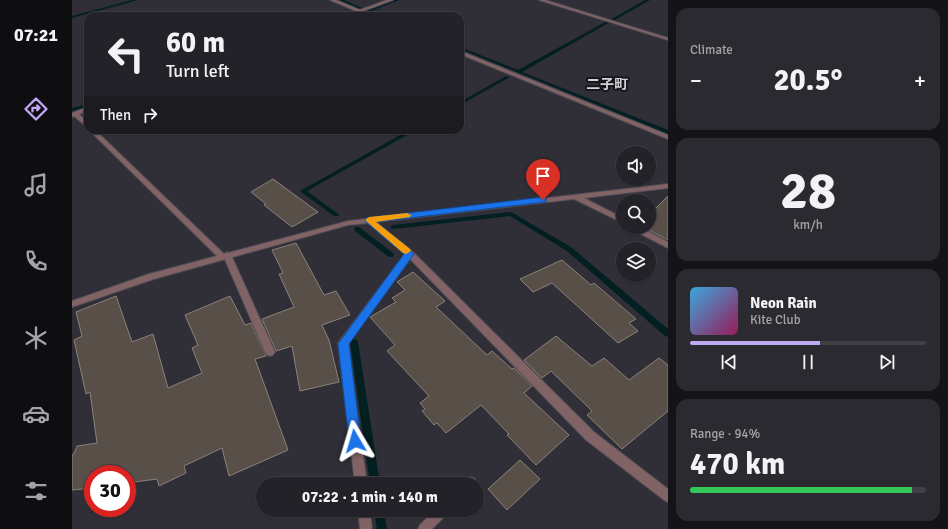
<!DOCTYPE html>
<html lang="en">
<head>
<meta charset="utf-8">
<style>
  body { margin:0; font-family:Signika,"Noto Sans JP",sans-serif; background:#2c2a31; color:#f1f3f6; height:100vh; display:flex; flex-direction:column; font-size:15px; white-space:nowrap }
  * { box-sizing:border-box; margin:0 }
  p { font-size:13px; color:#a3a4a8 }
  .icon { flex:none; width:22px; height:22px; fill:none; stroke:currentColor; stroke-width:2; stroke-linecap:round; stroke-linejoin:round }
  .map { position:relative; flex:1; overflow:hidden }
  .panel { display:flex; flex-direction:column; gap:8px; padding:8px; background:#141317; width:280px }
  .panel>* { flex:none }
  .hud { position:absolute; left:12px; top:12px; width:380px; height:122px; border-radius:12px; box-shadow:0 1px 3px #0004,0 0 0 1px #413f46; background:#242229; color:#f1f3f6; overflow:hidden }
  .buttons { position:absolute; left:544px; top:146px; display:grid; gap:8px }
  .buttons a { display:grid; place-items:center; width:40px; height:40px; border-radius:50%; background:#242229; box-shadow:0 1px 3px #0004,0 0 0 1px #413f46; font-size:20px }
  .speed { position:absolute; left:12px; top:465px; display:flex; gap:8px; font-size:20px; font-weight:700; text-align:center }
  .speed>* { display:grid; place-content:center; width:52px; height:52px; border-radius:50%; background:#242229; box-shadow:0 1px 3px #0004,0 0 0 1px #413f46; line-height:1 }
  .speed .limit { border:6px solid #d22; background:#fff; color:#111 }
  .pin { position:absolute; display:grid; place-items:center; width:34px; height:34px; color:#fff; margin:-41px -17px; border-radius:50% 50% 50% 0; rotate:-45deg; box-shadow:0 0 4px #0007 }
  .pin .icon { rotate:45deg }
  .me { position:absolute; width:44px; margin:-22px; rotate:353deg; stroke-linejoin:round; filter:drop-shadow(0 0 3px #0008) }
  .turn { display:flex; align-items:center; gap:14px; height:84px; padding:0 16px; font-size:18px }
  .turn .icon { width:52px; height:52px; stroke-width:2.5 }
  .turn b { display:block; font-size:28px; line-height:34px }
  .then { display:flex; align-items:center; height:38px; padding:0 16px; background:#0003; gap:8px; font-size:15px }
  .big { font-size:30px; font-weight:700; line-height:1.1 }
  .panel .tile { flex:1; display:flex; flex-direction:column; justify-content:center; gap:6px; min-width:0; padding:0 14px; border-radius:12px; background:#2c2a31 }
  .panel .dial { align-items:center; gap:0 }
  .dial b { font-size:52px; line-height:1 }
  .song { display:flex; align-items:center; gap:12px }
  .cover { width:48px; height:48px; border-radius:6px; background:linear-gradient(135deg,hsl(200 70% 55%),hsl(330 70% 35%)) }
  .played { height:4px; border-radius:2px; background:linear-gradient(90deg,#c1a8f3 55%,#413f46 55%) }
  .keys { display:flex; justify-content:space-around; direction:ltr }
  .heat { display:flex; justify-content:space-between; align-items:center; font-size:22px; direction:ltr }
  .charge { height:6px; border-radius:3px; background:linear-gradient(90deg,#34c759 94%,#413f46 0) }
  .trip { position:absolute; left:184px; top:477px; width:228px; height:40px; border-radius:20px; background:#242229; box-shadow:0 1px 3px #0004,0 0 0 1px #413f46; font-weight:700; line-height:40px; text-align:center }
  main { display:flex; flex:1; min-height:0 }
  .dock { display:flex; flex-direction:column; width:72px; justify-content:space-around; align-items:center; background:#0e0e10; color:#a3a4a8 }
  .dock .icon { width:28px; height:28px }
  .dock .selected { color:#c1a8f3 }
  .dock b { font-size:18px; color:#f1f3f6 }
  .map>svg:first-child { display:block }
</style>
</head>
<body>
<main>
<nav class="dock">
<b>07:21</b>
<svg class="icon selected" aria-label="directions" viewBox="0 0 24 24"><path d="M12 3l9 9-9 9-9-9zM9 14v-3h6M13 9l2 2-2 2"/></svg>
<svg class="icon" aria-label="music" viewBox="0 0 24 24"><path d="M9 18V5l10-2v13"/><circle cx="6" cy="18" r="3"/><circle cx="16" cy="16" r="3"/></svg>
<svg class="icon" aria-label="phone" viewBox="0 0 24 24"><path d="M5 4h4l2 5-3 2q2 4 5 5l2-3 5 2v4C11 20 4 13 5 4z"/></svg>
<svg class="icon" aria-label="climate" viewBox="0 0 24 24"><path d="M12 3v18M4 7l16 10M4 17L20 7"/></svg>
<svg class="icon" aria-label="car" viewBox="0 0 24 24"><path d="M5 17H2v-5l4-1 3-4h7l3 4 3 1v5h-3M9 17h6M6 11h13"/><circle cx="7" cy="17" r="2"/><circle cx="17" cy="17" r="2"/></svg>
<svg class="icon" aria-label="filters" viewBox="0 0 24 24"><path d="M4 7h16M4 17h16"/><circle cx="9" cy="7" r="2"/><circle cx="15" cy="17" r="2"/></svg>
</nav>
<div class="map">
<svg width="596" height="529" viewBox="0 0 596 529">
  <rect width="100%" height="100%" fill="#302e37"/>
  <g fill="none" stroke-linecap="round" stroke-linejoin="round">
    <g fill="#021f22" fill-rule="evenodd">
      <path d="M60 0H66L0 18V16Z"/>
      <path d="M267 0H272L290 8 287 9Z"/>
      <path d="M322 0H327L299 11 311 16H306L294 11Z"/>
      <path d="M573 0H578L541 21 538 20Z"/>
      <path d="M278 11H279V13L270 16H265Z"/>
      <path d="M535 21 538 22 450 72 596 130V134L388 49V47L446 70Z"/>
      <path d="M434 76 438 77 388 105V102Z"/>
      <path d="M16 104V107L0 111V108Z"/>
      <path d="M337 130H344L235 191 266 214 267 215 266 216H262L228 191Z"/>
      <path d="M439 212 499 247 596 329V337L593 336 495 251 438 216 321 229 318 227 321 225Z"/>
      <path d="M283 227H287L321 253 322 255 321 257H317L283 231 282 229Z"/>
      <path d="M282 339 285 340 286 342 308 484H298L278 342 279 340Z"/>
      <path d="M302 510H312L315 529H305Z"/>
    </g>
  </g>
  <g fill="#574f48" stroke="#8b827a">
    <path d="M201 179 246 212 220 227 192 205 194 204 179 192Z"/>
    <path d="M596 196V240L577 230V215Z"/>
    <path d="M224 243 252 295 264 291 278 315 250 325 257 340 267 382 228 391 220 346 204 351 190 319 222 307 207 274 211 273 200 250Z"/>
    <path d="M490 260 519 285 522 283 564 319 557 323 566 331 546 343 480 283 461 292 448 279Z"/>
    <path d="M341 272 373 301 364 307 415 355 420 351 440 369 442 368 460 386 452 393 497 435 464 465 435 435 437 434 409 405 374 433 365 423 362 425 350 411 353 409 348 403 357 396 315 351 323 345 298 317 324 302 320 298 333 290 325 282Z"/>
    <path d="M44 296 60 342 81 334 96 388 130 373 120 348 126 345 113 315 158 296 173 325 179 323 194 356 183 359 216 450 157 476 150 448 112 466 114 473 87 486 85 479 55 483V474H21V488L0 490V455L2 454 5 446 25 443 18 392 14 394 2 340 10 336 4 312Z"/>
    <path d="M484 336 520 366 532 358 557 380 587 358 596 365V411L550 449 515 415 520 411 479 371 470 378 452 360Z"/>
    <path d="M448 460 468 479 435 510 416 489Z"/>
  </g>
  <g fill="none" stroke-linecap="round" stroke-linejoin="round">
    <g stroke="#4d4b54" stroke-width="2">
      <g id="service">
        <path d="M155 252 159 255 203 352 201 355 198 356 195 355 193 352 151 255Z"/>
        <path d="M399 477 403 479 404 484H392L394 480Z"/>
        <path d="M363 510H377L375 514 360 529H346L348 525Z"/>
      </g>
    </g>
    <g stroke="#4d4b54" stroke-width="2">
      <g id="minor">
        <path d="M258 0H264L288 10 315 0H321L291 11 301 16H295L288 13 279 16H273L284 11Z"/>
        <path d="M467 0H473L596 38V40Z"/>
        <path d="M388 51 596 135V139L388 54Z"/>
        <path d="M16 107V111L7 114 16 123V128L2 116 0 117V113Z"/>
        <path d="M17 130H23L152 254 276 221 596 184V188L512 198 551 218V223L502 199 304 222 341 252 522 432 596 489V502L592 500 514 440 338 259 276 344 295 484H283L266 343 333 254 296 223 276 225 82 279 0 307V301L77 274 145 256Z"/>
        <path d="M558 227H568L596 242V248L559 229Z"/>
        <path d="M286 510H298L300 529H288Z"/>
      </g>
    </g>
    <use href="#service" fill="#816365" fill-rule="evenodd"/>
    <use href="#minor" fill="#816365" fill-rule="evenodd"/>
  </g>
  <path fill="#1a73e8" stroke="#114b97" d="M471 197 474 198V202L304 222 342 254 277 344 289 441 288 445 283 447 279 445 277 441 266 344 332 254 294 222 293 220 294 218Z"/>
  <path fill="#f59e0b" d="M335 213 339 215 338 217 304 222 338 249 339 251 334 254 331 253 293 220 297 217Z"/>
  <g text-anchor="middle" stroke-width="4" stroke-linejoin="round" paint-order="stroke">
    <g font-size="14" font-weight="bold" fill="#d2d1d6" stroke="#18171b">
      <text x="535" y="89">二子町</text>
    </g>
  </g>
</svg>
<div class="buttons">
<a><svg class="icon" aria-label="sound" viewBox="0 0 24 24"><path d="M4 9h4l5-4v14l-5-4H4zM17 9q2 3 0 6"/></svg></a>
<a><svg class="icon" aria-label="search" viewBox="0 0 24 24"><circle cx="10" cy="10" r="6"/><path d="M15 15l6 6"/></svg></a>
<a><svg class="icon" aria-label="layers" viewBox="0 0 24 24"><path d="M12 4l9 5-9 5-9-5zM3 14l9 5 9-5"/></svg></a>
</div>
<div class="speed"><div class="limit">30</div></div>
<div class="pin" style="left:471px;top:200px;background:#d93025"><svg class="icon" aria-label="arrive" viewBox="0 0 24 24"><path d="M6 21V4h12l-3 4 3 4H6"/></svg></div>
<svg class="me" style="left:283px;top:441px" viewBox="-20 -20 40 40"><path d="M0-17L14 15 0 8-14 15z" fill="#1a73e8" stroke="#fff" stroke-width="4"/></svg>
<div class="trip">07:22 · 1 min · 140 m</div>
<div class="hud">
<div class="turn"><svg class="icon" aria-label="left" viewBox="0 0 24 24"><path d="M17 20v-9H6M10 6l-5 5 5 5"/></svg><div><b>60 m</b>Turn left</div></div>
<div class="then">Then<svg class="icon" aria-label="right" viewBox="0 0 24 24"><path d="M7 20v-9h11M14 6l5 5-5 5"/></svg></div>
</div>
</div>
<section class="panel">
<div class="tile"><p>Climate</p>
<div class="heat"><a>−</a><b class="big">20.5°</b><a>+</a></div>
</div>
<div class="tile dial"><b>28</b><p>km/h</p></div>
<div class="tile">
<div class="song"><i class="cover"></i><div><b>Neon Rain</b><p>Kite Club</p></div></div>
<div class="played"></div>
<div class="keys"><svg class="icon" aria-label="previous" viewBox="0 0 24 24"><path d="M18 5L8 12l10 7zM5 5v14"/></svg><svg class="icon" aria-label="pause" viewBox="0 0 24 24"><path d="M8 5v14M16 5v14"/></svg><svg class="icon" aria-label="next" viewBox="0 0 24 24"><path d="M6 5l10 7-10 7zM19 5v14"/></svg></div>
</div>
<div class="tile"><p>Range · 94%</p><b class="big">470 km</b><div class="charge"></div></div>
</section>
</main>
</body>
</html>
